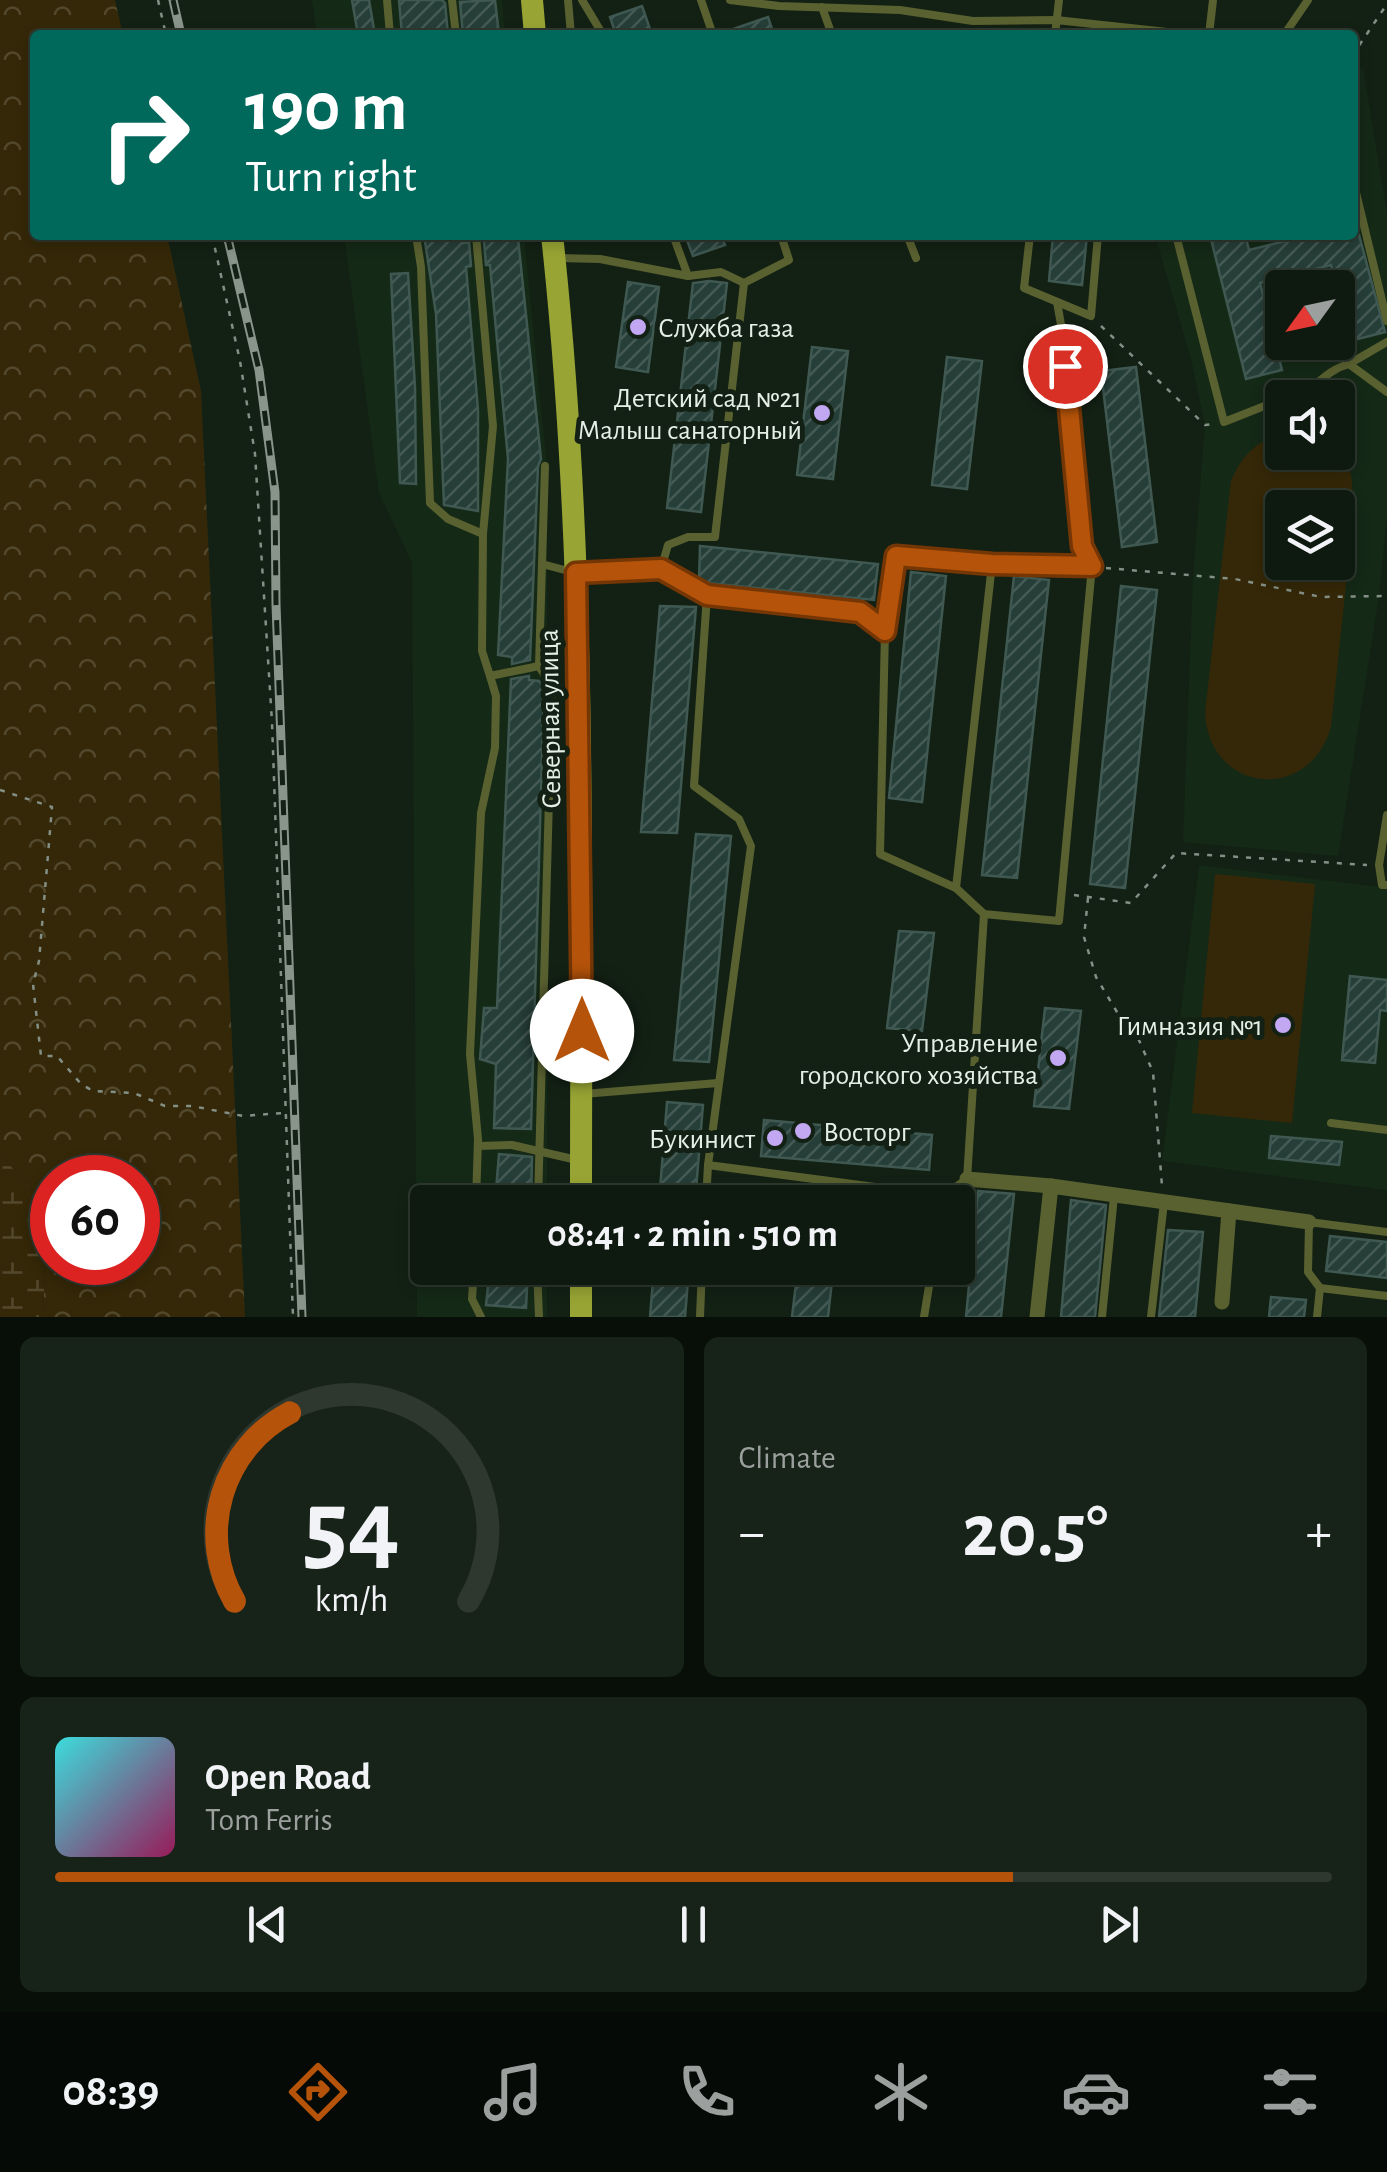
<!DOCTYPE html>
<html lang="en">
<head>
<meta charset="utf-8">
<style>
  body { margin:0; font-family:"Alegreya Sans",sans-serif; background:#172218; color:#f1f3f6; height:100vh; display:flex; flex-direction:column; font-size:38px; white-space:nowrap }
  * { box-sizing:border-box; margin:0 }
  p { font-size:32px; color:#9ba09e }
  .icon { flex:none; width:55px; height:55px; fill:none; stroke:currentColor; stroke-width:2; stroke-linecap:round; stroke-linejoin:round }
  .map { position:relative; height:1317px; overflow:hidden }
  .details { display:flex; flex-direction:column; gap:20px; padding:20px; background:#080e08; flex:1 }
  .details>* { flex:none }
  .banner { position:absolute; left:30px; top:30px; width:1328px; height:210px; border-radius:10px; box-shadow:0 5px 15px #0003,0 0 0 2px #2e382f; background:#00695c; color:#fff; overflow:hidden }
  .needle { width:65px; rotate:237deg }
  .tools { position:absolute; left:1265px; top:270px; display:grid; gap:20px }
  .tools a { display:grid; place-items:center; width:90px; height:90px; border-radius:10px; background:#0e190f; box-shadow:0 5px 15px #0003,0 0 0 2px #2e382f; font-size:50px }
  .speed { position:absolute; left:30px; top:1155px; display:flex; gap:20px; font-size:50px; font-weight:700; text-align:center }
  .speed>* { display:grid; place-content:center; width:130px; height:130px; border-radius:50%; background:#0e190f; box-shadow:0 5px 15px #0003,0 0 0 2px #2e382f; line-height:1 }
  .speed .limit { border:15px solid #d22; background:#fff; color:#111 }
  .pin { position:absolute; display:grid; place-items:center; width:85px; height:85px; color:#fff; margin:-42px; border:5px solid #fff; border-radius:50%; box-shadow:0 2px 10px #0007 }
  .me { position:absolute; width:110px; margin:-55px; rotate:0deg; stroke-linejoin:round; filter:drop-shadow(0 0 8px #0008) }
  .turn { display:flex; align-items:center; gap:35px; height:210px; padding:0 50px; font-size:45px }
  .turn .icon { width:130px; height:130px; stroke-width:2.5 }
  .turn b { display:block; font-size:70px; line-height:85px }
  .big { font-size:75px; font-weight:600; line-height:1.1 }
  .details .card { flex:1; display:flex; flex-direction:column; justify-content:center; gap:15px; min-width:0; padding:0 35px; border-radius:15px; background:#172218 }
  .details .dial { align-items:center; gap:0 }
  .dial svg { height:260px; overflow:visible; fill:none; stroke:#2e382f; stroke-width:7; stroke-linecap:round; text-anchor:middle }
  .dial text { fill:#f1f3f6; stroke:none }
  .song { display:flex; align-items:center; gap:30px }
  .cover { width:120px; height:120px; border-radius:15px; background:linear-gradient(135deg,hsl(180 70% 55%),hsl(330 70% 35%)) }
  .played { height:10px; border-radius:5px; background:linear-gradient(90deg,#b45309 75%,#2e382f 75%) }
  .keys { display:flex; justify-content:space-around; direction:ltr }
  .heat { display:flex; justify-content:space-between; align-items:center; font-size:55px; direction:ltr }
  .details .tiles { flex:1; display:grid; gap:20px; grid-template-columns:1fr 1fr }
  .card:last-child { grid-column:span 2 }
  .trip { position:absolute; left:410px; top:1185px; width:565px; height:100px; border-radius:10px; background:#0e190f; box-shadow:0 5px 15px #0003,0 0 0 2px #2e382f; font-weight:600; line-height:100px; text-align:center }
  .tabs { display:flex; height:160px; justify-content:space-around; align-items:center; background:#060a06; color:#9ba09e }
  .tabs .icon { width:70px; height:70px }
  .tabs .active { color:#b45309 }
  .tabs b { font-size:45px; color:#f1f3f6 }
  .map>svg:first-child { display:block }
</style>
</head>
<body>
<div class="map">
<svg width="1387" height="1317" viewBox="0 0 1387 1317">
  <defs>
    <pattern id="forest-crowns" width="20" height="18" patternUnits="userSpaceOnUse" patternTransform="scale(2.5)"><rect width="20" height="18" fill="#352808"/><path d="M2 6a3 3 0 1 1 6 0M12 15a3 3 0 1 1 6 0" fill="none" stroke="#52482c"/></pattern>
    <pattern id="wetland-marsh" width="20" height="14" patternUnits="userSpaceOnUse" patternTransform="scale(2.5)"><rect width="20" height="14" fill="#352808"/><path d="M1 5h8M5 5V1M11 12h8M15 12V8" fill="none" stroke="#52482c"/></pattern>
    <pattern id="building-hatch" width="6" height="6" patternUnits="userSpaceOnUse" patternTransform="scale(2.5)"><rect width="6" height="6" fill="#263e38"/><path d="M-1 1l2-2M0 6l6-6M5 7l2-2" fill="none" stroke="#455a55"/></pattern>
  </defs>
  <rect width="100%" height="100%" fill="#132114"/>
  <g fill="#152917" fill-rule="evenodd">
    <path d="M312 0H502L505 35H317Z"/>
    <path d="M1353 66 1363 68 1387 214V514L1379 596 1338 856 1183 842 1193 578 1205 425 1191 359 1155 235H1352ZM1282 288H1338V342H1282ZM1282 398H1338V452H1282ZM1282 508H1338V562H1282Z"/>
    <path d="M344 235H524L547 468V1202H428V1268H547V1317H417L412 562 379 493Z"/>
    <path d="M1199 865 1387 888V1190L1162 1161Z"/>
  </g>
  <path fill="url(#forest-crowns)" fill-rule="evenodd" d="M0 0H115L123 35H35V235H167L201 391 245 1317H43L47 1207 0 1154ZM52 1178H138V1262H52Z"/>
  <path fill="url(#wetland-marsh)" d="M0 1154 47 1207 43 1317H0Z"/>
  <g fill="#352808" fill-rule="evenodd">
    <path d="M1282 435V452L1336 453 1351 474 1354 508 1331 727C1309 804 1209 793 1205 713L1231 481C1241 457 1256 440 1282 435ZM1282 508H1338V562H1282Z"/>
    <path d="M1215 874 1315 884 1292 1123 1192 1113Z"/>
  </g>
  <g fill="url(#building-hatch)" stroke="#3f5852" stroke-width="2.5">
    <path d="M352 0H369L375 35H358Z"/>
    <path d="M399 0H442L445 3 448 35H402Z"/>
    <path d="M495 0 499 35H463L460 2Z"/>
    <path d="M642 6 652 35H616L610 17Z"/>
    <path d="M768 17 774 35H722V33Z"/>
    <path d="M424 235H463L464 243 469 242 471 266 466 267 478 410V511L444 505 436 314Z"/>
    <path d="M685 235H721L725 245 693 256Z"/>
    <path d="M1053 235H1087L1082 285 1049 281Z"/>
    <path d="M1210 235H1245L1249 250 1309 235H1359L1385 332 1350 341 1331 265 1260 283 1282 370 1246 379Z"/>
    <path d="M518 238 541 459 538 466 530 660 512 664V657L498 655 508 459 490 265H486L484 241Z"/>
    <path d="M408 273 415 387 416 484 400 483 391 274Z"/>
    <path d="M709 281 727 283 701 512 667 508 693 283Z"/>
    <path d="M628 282 659 287 648 372 616 367Z"/>
    <path d="M812 347 848 351 833 479 797 475Z"/>
    <path d="M947 357 982 361 967 489 932 485Z"/>
    <path d="M1136 367 1157 542 1122 547 1101 371Z"/>
    <path d="M700 546 878 564 874 600 699 582Z"/>
    <path d="M911 572 946 576 922 802 889 798Z"/>
    <path d="M1014 576 1049 580 1017 878 982 875Z"/>
    <path d="M1121 586 1157 590 1125 888 1090 884Z"/>
    <path d="M660 606 696 607 677 833 641 832Z"/>
    <path d="M529 676V680L539 681 544 690 531 1129 494 1128 496 1064 480 1059 484 1008H497L511 679Z"/>
    <path d="M696 834 731 836 709 1062 674 1060Z"/>
    <path d="M899 931 934 933 922 1031 887 1028Z"/>
    <path d="M1350 976 1387 980V1011L1380 1010 1375 1063 1342 1060Z"/>
    <path d="M1045 1008 1081 1011 1069 1109 1034 1106Z"/>
    <path d="M667 1102 703 1105 695 1202H659Z"/>
    <path d="M764 1120 932 1135 929 1170 761 1156Z"/>
    <path d="M1271 1136 1342 1142 1339 1165 1269 1158Z"/>
    <path d="M499 1154 532 1157 531 1202H495Z"/>
    <path d="M978 1191 1014 1194 1001 1317H966Z"/>
    <path d="M1071 1200 1106 1205 1095 1317H1061Z"/>
    <path d="M1168 1230 1203 1232 1195 1317H1159Z"/>
    <path d="M1330 1236 1387 1242V1278L1326 1271Z"/>
    <path d="M490 1268H528L526 1308 486 1305Z"/>
    <path d="M654 1268H689L685 1317H650Z"/>
    <path d="M783 1268H810L808 1279 832 1281 828 1317H792L796 1283 782 1281Z"/>
    <path d="M1271 1297 1306 1300 1304 1317H1269Z"/>
  </g>
  <g fill="none" stroke-linecap="round" stroke-linejoin="round">
    <g stroke="#849085" stroke-width="2.5" stroke-dasharray="5 8" stroke-linecap="butt">
      <path d="M158 0 166 35"/>
      <path d="M1352 56 1387 4"/>
      <path d="M212 235 240 361 255 454 272 722 293 1317"/>
      <path d="M1101 326 1205 425 1213 424"/>
      <path d="M1106 568 1235 579 1321 597 1387 596"/>
      <path d="M0 790 52 807 39 961 33 984 41 1056H57L81 1084 93 1091 134 1093 165 1106H192L243 1116 283 1113"/>
      <path d="M1074 895 1131 903 1176 853 1367 865"/>
      <path d="M1088 898 1084 937 1096 977 1117 1012 1138 1038 1153 1072 1162 1186"/>
    </g>
    <g stroke="#5a6130" stroke-width="8">
      <path d="M387 0 390 35"/>
      <path d="M452 0 456 35"/>
      <path d="M568 0 571 35"/>
      <path d="M582 0 603 35"/>
      <path d="M701 0 713 35"/>
      <path d="M730 0 779 6 900 10 973 21 1056 20 1195 35"/>
      <path d="M822 7 832 35"/>
      <path d="M1055 35 1059 0"/>
      <path d="M1209 35 1213 0"/>
      <path d="M1284 35 1308 0"/>
      <path d="M1352 176 1387 321"/>
      <path d="M416 235 421 267 430 503 448 519 483 534 493 426 476 235"/>
      <path d="M673 235 688 276"/>
      <path d="M907 235 916 258"/>
      <path d="M1030 235 1024 288 1091 316 1098 235"/>
      <path d="M1176 235 1224 422 1282 399"/>
      <path d="M558 258 600 259 688 276 721 272 744 283"/>
      <path d="M1349 364 1387 342"/>
      <path d="M1292 398C1313 394 1322 371 1349 364L1387 392"/>
      <path d="M483 534 482 651 490 676 539 666"/>
      <path d="M542 564 545 466"/>
      <path d="M661 569 707 595 694 786 739 819 751 846 708 1165 943 1196 967 1179 984 914 1059 921 1092 566 1082 546 1063 336 1057 302"/>
      <path d="M707 595 860 612 885 631 880 854 956 888"/>
      <path d="M885 631 897 557 992 564"/>
      <path d="M1387 815 1379 865 1382 885H1387"/>
      <path d="M984 914 956 888 992 564 1092 566"/>
      <path d="M583 1094 718 1083"/>
      <path d="M1331 1123 1387 1130"/>
      <path d="M478 1146 512 1145 577 1160"/>
      <path d="M476 1202 478 1139 470 1054 481 813 495 748 496 696 490 676"/>
      <path d="M538 1202 552 688 539 666 542 564 576 573 661 569 668 545 688 537H715L744 283 789 260 781 235"/>
      <path d="M706 1202 708 1165"/>
      <path d="M1387 1232 1309 1222 1308 1272 1320 1288 1387 1296"/>
      <path d="M474 1268 472 1299 481 1317"/>
      <path d="M537 1268 539 1317"/>
      <path d="M700 1317 702 1268"/>
      <path d="M924 1317 932 1268"/>
      <path d="M1102 1317 1114 1196"/>
      <path d="M1151 1317 1164 1202"/>
      <path d="M1317 1317 1320 1288"/>
    </g>
    <g stroke="#5a6130" stroke-width="15">
      <path d="M967 1179 1051 1186 1309 1222"/>
      <path d="M1222 1302 1229 1211"/>
      <path d="M1037 1317 1051 1186"/>
    </g>
    <g stroke="#98a534" stroke-width="22">
      <path d="M532 0 535 35"/>
      <path d="M552 235C587 556 581 880 581 1202"/>
      <path d="M581 1317V1268"/>
    </g>
    <g stroke="#89948a" stroke-width="9">
      <g id="rail">
        <path d="M173 0 181 35"/>
        <path d="M227 235 259 370 275 492 276 604 302 1317"/>
      </g>
    </g>
    <use href="#rail" stroke="#132114" stroke-width="5" stroke-dasharray="15" stroke-linecap="butt"/>
  </g>
  <g fill="none" stroke-linecap="round" stroke-linejoin="round">
    <g stroke="#753606" stroke-width="25">
      <path id="route" d="M582 1031 576 573 661 569 707 595 860 612 885 631 896 556 992 564 1092 566 1082 546 1065 366"/>
    </g>
    <use href="#route" stroke="#b45309" stroke-width="18"/>
  </g>
  <g fill="#c2a8f2" stroke="#132114" stroke-width="4">
    <circle cx="638" cy="327" r="10"/>
    <circle cx="822" cy="413" r="10"/>
    <circle cx="1283" cy="1025" r="10"/>
    <circle cx="1058" cy="1058" r="10"/>
    <circle cx="803" cy="1131" r="10"/>
    <circle cx="775" cy="1138" r="10"/>
  </g>
  <g text-anchor="middle" stroke-width="10" stroke-linejoin="round" paint-order="stroke">
    <g font-size="28" fill="#e5efe6" stroke="#132114" text-anchor="end">
      <text x="658" y="337" text-anchor="start">Служба газа</text>
      <text x="802" y="407">Детский сад №21<tspan x="802" dy="32">Малыш санаторный</tspan></text>
      <text x="1263" y="1035">Гимназия №1</text>
      <text x="1038" y="1052">Управление<tspan x="1038" dy="32">городского хозяйства</tspan></text>
      <text x="823" y="1141" text-anchor="start">Восторг</text>
      <text x="755" y="1148">Букинист</text>
    </g>
    <g font-size="28" fill="#e5efe6" stroke="#132114">
      <text transform="translate(549 719) rotate(-91)" y="10">Северная улица</text>
    </g>
  </g>
</svg>
<div class="tools">
<a><svg class="needle" viewBox="-14 -14 28 28"><path d="M0-13l5 13h-10z" fill="#e53935"/><path d="M0 13l5-13h-10z" fill="#9ba09e"/></svg></a>
<a><svg class="icon" aria-label="sound" viewBox="0 0 24 24"><path d="M4 9h4l5-4v14l-5-4H4zM17 9q2 3 0 6"/></svg></a>
<a><svg class="icon" aria-label="layers" viewBox="0 0 24 24"><path d="M12 4l9 5-9 5-9-5zM3 14l9 5 9-5"/></svg></a>
</div>
<div class="speed"><div class="limit">60</div></div>
<div class="pin" style="left:1065px;top:366px;background:#d93025"><svg class="icon" aria-label="arrive" viewBox="0 0 24 24"><path d="M6 21V4h12l-3 4 3 4H6"/></svg></div>
<svg class="me" style="left:582px;top:1031px" viewBox="-20 -20 40 40"><circle r="19" fill="#fff"/><path d="M0-13L10 11 0 6-10 11z" fill="#b45309"/></svg>
<div class="trip">08:41 · 2 min · 510 m</div>
<div class="banner">
<div class="turn"><svg class="icon" aria-label="right" viewBox="0 0 24 24"><path d="M7 20v-9h11M14 6l5 5-5 5"/></svg><div><b>190 m</b>Turn right</div></div>
</div>
</div>
<section class="details">
<div class="tiles">
<div class="card dial"><svg viewBox="0 0 100 80">
<path d="M14 69A42 42 0 1 1 86 69"/>
<path d="M14 69A42 42 0 0 1 31 11" stroke="#b45309"/>
<text x="50" y="56" font-size="32" font-weight="700">54</text>
<text x="50" y="72" font-size="11">km/h</text>
</svg></div>
<div class="card"><p>Climate</p>
<div class="heat"><a>−</a><b class="big">20.5°</b><a>+</a></div>
</div>
<div class="card">
<div class="song"><i class="cover"></i><div><b>Open Road</b><p>Tom Ferris</p></div></div>
<div class="played"></div>
<div class="keys"><svg class="icon" aria-label="previous" viewBox="0 0 24 24"><path d="M18 5L8 12l10 7zM5 5v14"/></svg><svg class="icon" aria-label="pause" viewBox="0 0 24 24"><path d="M8 5v14M16 5v14"/></svg><svg class="icon" aria-label="next" viewBox="0 0 24 24"><path d="M6 5l10 7-10 7zM19 5v14"/></svg></div>
</div>
</div>
</section>
<nav class="tabs">
<b>08:39</b>
<svg class="icon active" aria-label="directions" viewBox="0 0 24 24"><path d="M12 3l9 9-9 9-9-9zM9 14v-3h6M13 9l2 2-2 2"/></svg>
<svg class="icon" aria-label="music" viewBox="0 0 24 24"><path d="M9 18V5l10-2v13"/><circle cx="6" cy="18" r="3"/><circle cx="16" cy="16" r="3"/></svg>
<svg class="icon" aria-label="phone" viewBox="0 0 24 24"><path d="M5 4h4l2 5-3 2q2 4 5 5l2-3 5 2v4C11 20 4 13 5 4z"/></svg>
<svg class="icon" aria-label="climate" viewBox="0 0 24 24"><path d="M12 3v18M4 7l16 10M4 17L20 7"/></svg>
<svg class="icon" aria-label="car" viewBox="0 0 24 24"><path d="M5 17H2v-5l4-1 3-4h7l3 4 3 1v5h-3M9 17h6M6 11h13"/><circle cx="7" cy="17" r="2"/><circle cx="17" cy="17" r="2"/></svg>
<svg class="icon" aria-label="filters" viewBox="0 0 24 24"><path d="M4 7h16M4 17h16"/><circle cx="9" cy="7" r="2"/><circle cx="15" cy="17" r="2"/></svg>
</nav>
</body>
</html>
